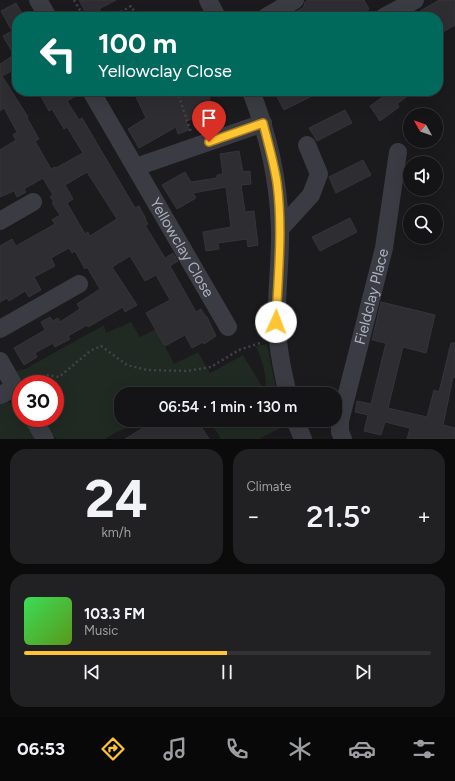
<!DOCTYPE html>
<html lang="en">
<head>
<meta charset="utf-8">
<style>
  body { margin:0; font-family:Figtree,sans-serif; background:#212123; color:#f1f3f6; height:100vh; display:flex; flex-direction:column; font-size:15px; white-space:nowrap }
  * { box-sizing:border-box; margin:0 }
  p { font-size:13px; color:#9d9ea1 }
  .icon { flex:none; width:22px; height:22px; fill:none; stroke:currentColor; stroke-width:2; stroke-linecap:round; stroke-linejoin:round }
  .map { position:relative; height:439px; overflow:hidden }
  .details { display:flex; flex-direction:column; gap:10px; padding:10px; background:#0b0b0c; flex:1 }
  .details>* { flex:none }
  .hud { position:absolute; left:12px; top:12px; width:431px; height:84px; border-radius:16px; box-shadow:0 4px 16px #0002,0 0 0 1px #333335; background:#00695c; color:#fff; overflow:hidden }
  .needle { width:26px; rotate:310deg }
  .buttons { position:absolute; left:403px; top:108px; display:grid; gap:8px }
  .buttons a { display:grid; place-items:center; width:40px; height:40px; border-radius:50%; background:#141416; box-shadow:0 4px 16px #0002,0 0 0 1px #333335; font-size:20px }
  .speed { position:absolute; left:12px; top:375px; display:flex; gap:8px; font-size:20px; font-weight:700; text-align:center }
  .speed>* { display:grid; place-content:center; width:52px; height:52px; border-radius:50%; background:#141416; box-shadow:0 4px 16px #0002,0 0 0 1px #333335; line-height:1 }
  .speed .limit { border:6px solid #d22; background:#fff; color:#111 }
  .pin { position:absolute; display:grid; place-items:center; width:34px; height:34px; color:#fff; margin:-41px -17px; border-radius:50% 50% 50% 0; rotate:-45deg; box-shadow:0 0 4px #0007 }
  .pin .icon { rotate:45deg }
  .me { position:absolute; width:44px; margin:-22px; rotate:2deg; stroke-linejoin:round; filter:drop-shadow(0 0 3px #0008) }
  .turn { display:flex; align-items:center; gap:14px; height:84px; padding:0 20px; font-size:18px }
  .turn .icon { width:52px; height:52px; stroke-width:2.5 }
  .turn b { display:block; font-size:28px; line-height:34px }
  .big { font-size:30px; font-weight:600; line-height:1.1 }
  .details .widget { flex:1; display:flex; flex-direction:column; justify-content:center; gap:6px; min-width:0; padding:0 14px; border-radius:16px; background:#212123 }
  .details .dial { align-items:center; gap:0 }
  .dial b { font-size:52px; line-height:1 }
  .song { display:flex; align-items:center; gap:12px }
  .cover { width:48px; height:48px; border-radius:6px; background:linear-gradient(135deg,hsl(130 70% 55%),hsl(90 70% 35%)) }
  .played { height:4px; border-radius:2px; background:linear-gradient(90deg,#ffc431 50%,#333335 50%) }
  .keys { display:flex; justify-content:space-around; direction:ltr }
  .heat { display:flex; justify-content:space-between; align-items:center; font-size:22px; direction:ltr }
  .details .tiles { flex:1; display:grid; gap:10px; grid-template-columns:1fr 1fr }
  .widget:last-child { grid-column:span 2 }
  .trip { position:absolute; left:114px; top:387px; width:228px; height:40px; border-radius:16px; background:#141416; box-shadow:0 4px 16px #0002,0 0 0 1px #333335; font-weight:600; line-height:40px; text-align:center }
  .tabs { display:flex; height:64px; justify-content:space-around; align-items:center; background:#080809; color:#9d9ea1 }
  .tabs .icon { width:28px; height:28px }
  .tabs .selected { color:#ffc431 }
  .tabs b { font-size:18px; color:#f1f3f6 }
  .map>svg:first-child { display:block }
</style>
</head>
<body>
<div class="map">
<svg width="455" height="439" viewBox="0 0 455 439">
  <rect width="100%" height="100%" fill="#1b1b1e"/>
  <g fill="#202922">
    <path d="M131 322 140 337 156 329 174 364 198 352 210 373 243 355 264 390C269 376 261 360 256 346L267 344 277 394H121V420H145L115 433 105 439H56L43 418H55V384H23L16 371 25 369 104 325 106 333Z"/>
    <path d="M8 401 21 412V418H27L39 439H0V403Z"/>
    <path d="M209 420H281L282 427 259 439H221Z"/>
  </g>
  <g fill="#2e2e32" stroke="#35343a" fill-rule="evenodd">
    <path d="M79 0H116L99 9 104 17H88Z"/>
    <path d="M308 0H364L369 9 355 17H300L297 11 301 9 304 6 305 2Z"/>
    <path d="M439 0H455V25L438 35V17H410Z"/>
    <path d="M16 3 24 17H17V68L2 76 28 117 27 118 39 139 35 141 51 169 55 167 56 168 83 153 67 127 64 129 52 109 49 111 38 91H81V93L67 101 79 120 82 118 135 208 139 206 146 219H145L148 224 145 225 165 258 173 253 178 261 170 266 196 312 201 309 206 317H207L216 336 204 344 203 342 192 348 185 335 165 346 146 313 170 300 156 275 145 281 130 256 112 267 137 305 125 312 123 307 88 327 87 325 68 336 70 339 55 347 53 343 35 353 37 357 24 365 14 348 45 330 41 322 50 317 53 321 58 318 60 322 80 309 77 304 100 289 87 267 85 269 75 251 72 253 69 248 51 258 55 266 34 277 41 290 29 297 25 291 9 301 7 298 0 302V246L12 239 16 246 55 224 52 220 60 215 52 203 54 202 50 197 53 195 43 178 24 189 26 192 17 197 14 191 0 197V150L16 140 13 135 17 132 4 108 0 111V64L14 55 3 36 12 31 1 11ZM87 172 117 219 90 236 88 232 85 234 67 203 73 199 65 185Z"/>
    <path d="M141 91H207L214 111 186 121 189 130 178 134 176 127 139 148 128 129 146 118 135 95Z"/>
    <path d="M274 91H322L284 110Z"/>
    <path d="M391 91H414L397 104 399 107 380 121 370 106Z"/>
    <path d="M345 110 352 123 317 141 309 128Z"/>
    <path d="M239 151 243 172 250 171 251 184 241 185 245 212 254 211 258 245 248 247 247 239 218 243 219 249 206 251 203 232 231 227 226 187 193 193 196 198 177 209 162 185 185 172 191 182 217 178V175L223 174 220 154Z"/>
    <path d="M363 160 371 175 336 193 329 177Z"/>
    <path d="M350 218 357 232 320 251 312 237Z"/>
    <path d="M381 302 435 315 426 353 403 347 388 408 427 417 434 390 439 392 451 343H455V378L453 377 443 425 455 428V439H407L410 428 385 422 381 435 364 431 368 415 355 412 357 401 371 404 386 343 372 340Z"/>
    <path d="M156 420H197L209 439H125Z"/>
  </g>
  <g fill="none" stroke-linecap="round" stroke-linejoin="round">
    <g stroke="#41434a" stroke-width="2.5" stroke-dasharray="2 3" stroke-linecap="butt">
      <path d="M74 0 84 17"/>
      <path d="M112 17 131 6 138 17"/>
      <path d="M177 91 191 132"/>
      <path d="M41 384 48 375 59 377 90 351 101 346 127 365 147 370 187 371 211 367 239 350 263 342"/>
    </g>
    <g stroke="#3b3c43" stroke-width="18">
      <path d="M38 0 48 17"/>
      <path d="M208 0 217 17"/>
      <path d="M266 17 295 0"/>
      <path d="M384 17 415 0"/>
      <path id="s1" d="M91 91 228 327"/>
      <path d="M251 91C269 138 278 178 280 227 281 259 276 290 277 322 277 346 282 370 288 394"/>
      <path d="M136 167 263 123"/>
      <path d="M0 221 33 202"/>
      <path d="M280 229 311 195 319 174 307 145"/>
      <path d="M0 329 79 284"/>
      <path d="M0 361 21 398"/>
      <path d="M0 395 15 388"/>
      <path d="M33 418 45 439"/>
      <path d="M295 420 303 439"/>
      <path id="s2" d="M343 439 340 432V421L384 248 398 152"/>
    </g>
  </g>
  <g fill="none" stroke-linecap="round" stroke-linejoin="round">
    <g stroke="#a67f20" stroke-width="10">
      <path id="route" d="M209 142 263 123C268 143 274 163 277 183 283 229 278 276 276 322"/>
    </g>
    <use href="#route" stroke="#ffc431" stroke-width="7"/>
  </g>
  <g text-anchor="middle" stroke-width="4" stroke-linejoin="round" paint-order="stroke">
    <g font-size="15" fill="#acb1be" stroke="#161619">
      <text dy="5" stroke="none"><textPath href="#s1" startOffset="181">Yellowclay Close</textPath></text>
      <text dy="5" stroke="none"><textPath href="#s2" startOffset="147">Fieldclay Place</textPath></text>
    </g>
  </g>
</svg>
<div class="buttons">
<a><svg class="needle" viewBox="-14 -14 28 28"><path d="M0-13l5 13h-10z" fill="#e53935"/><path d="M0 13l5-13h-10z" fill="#9d9ea1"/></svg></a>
<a><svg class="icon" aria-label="sound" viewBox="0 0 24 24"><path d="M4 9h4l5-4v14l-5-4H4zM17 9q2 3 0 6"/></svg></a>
<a><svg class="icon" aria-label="search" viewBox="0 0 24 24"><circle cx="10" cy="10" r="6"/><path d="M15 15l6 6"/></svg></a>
</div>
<div class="speed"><div class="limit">30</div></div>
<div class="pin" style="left:209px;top:142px;background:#d93025"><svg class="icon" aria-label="arrive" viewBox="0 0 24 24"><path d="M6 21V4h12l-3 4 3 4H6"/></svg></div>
<svg class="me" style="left:276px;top:322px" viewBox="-20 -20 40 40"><circle r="19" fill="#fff"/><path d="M0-13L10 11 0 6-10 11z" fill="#ffc431"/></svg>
<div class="trip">06:54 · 1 min · 130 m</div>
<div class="hud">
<div class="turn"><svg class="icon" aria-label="left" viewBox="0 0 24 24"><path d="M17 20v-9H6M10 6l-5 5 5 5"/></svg><div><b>100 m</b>Yellowclay Close</div></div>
</div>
</div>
<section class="details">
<div class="tiles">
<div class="widget dial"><b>24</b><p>km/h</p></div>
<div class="widget"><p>Climate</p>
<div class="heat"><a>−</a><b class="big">21.5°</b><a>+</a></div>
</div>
<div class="widget">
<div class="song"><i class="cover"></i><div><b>103.3 FM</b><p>Music</p></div></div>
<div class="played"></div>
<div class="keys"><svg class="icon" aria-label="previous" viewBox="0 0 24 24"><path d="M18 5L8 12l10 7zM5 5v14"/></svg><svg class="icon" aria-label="pause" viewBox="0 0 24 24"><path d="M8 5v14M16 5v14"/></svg><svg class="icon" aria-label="next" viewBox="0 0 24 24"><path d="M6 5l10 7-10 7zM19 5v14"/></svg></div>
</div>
</div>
</section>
<nav class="tabs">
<b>06:53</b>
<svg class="icon selected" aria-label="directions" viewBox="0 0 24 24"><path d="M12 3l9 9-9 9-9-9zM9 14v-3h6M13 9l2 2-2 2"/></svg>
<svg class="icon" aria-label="music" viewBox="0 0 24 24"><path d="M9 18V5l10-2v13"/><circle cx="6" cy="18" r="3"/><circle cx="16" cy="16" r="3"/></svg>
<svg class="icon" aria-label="phone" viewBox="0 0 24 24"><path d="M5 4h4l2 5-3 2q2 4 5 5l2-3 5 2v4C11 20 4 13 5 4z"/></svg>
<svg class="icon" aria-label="climate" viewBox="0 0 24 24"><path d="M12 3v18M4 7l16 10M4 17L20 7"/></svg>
<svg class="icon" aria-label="car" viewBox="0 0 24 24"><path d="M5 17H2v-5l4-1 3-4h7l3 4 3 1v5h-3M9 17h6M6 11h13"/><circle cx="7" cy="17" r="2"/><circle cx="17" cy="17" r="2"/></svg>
<svg class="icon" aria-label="filters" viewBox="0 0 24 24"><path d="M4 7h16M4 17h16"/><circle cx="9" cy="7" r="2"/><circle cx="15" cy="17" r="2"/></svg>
</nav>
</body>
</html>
